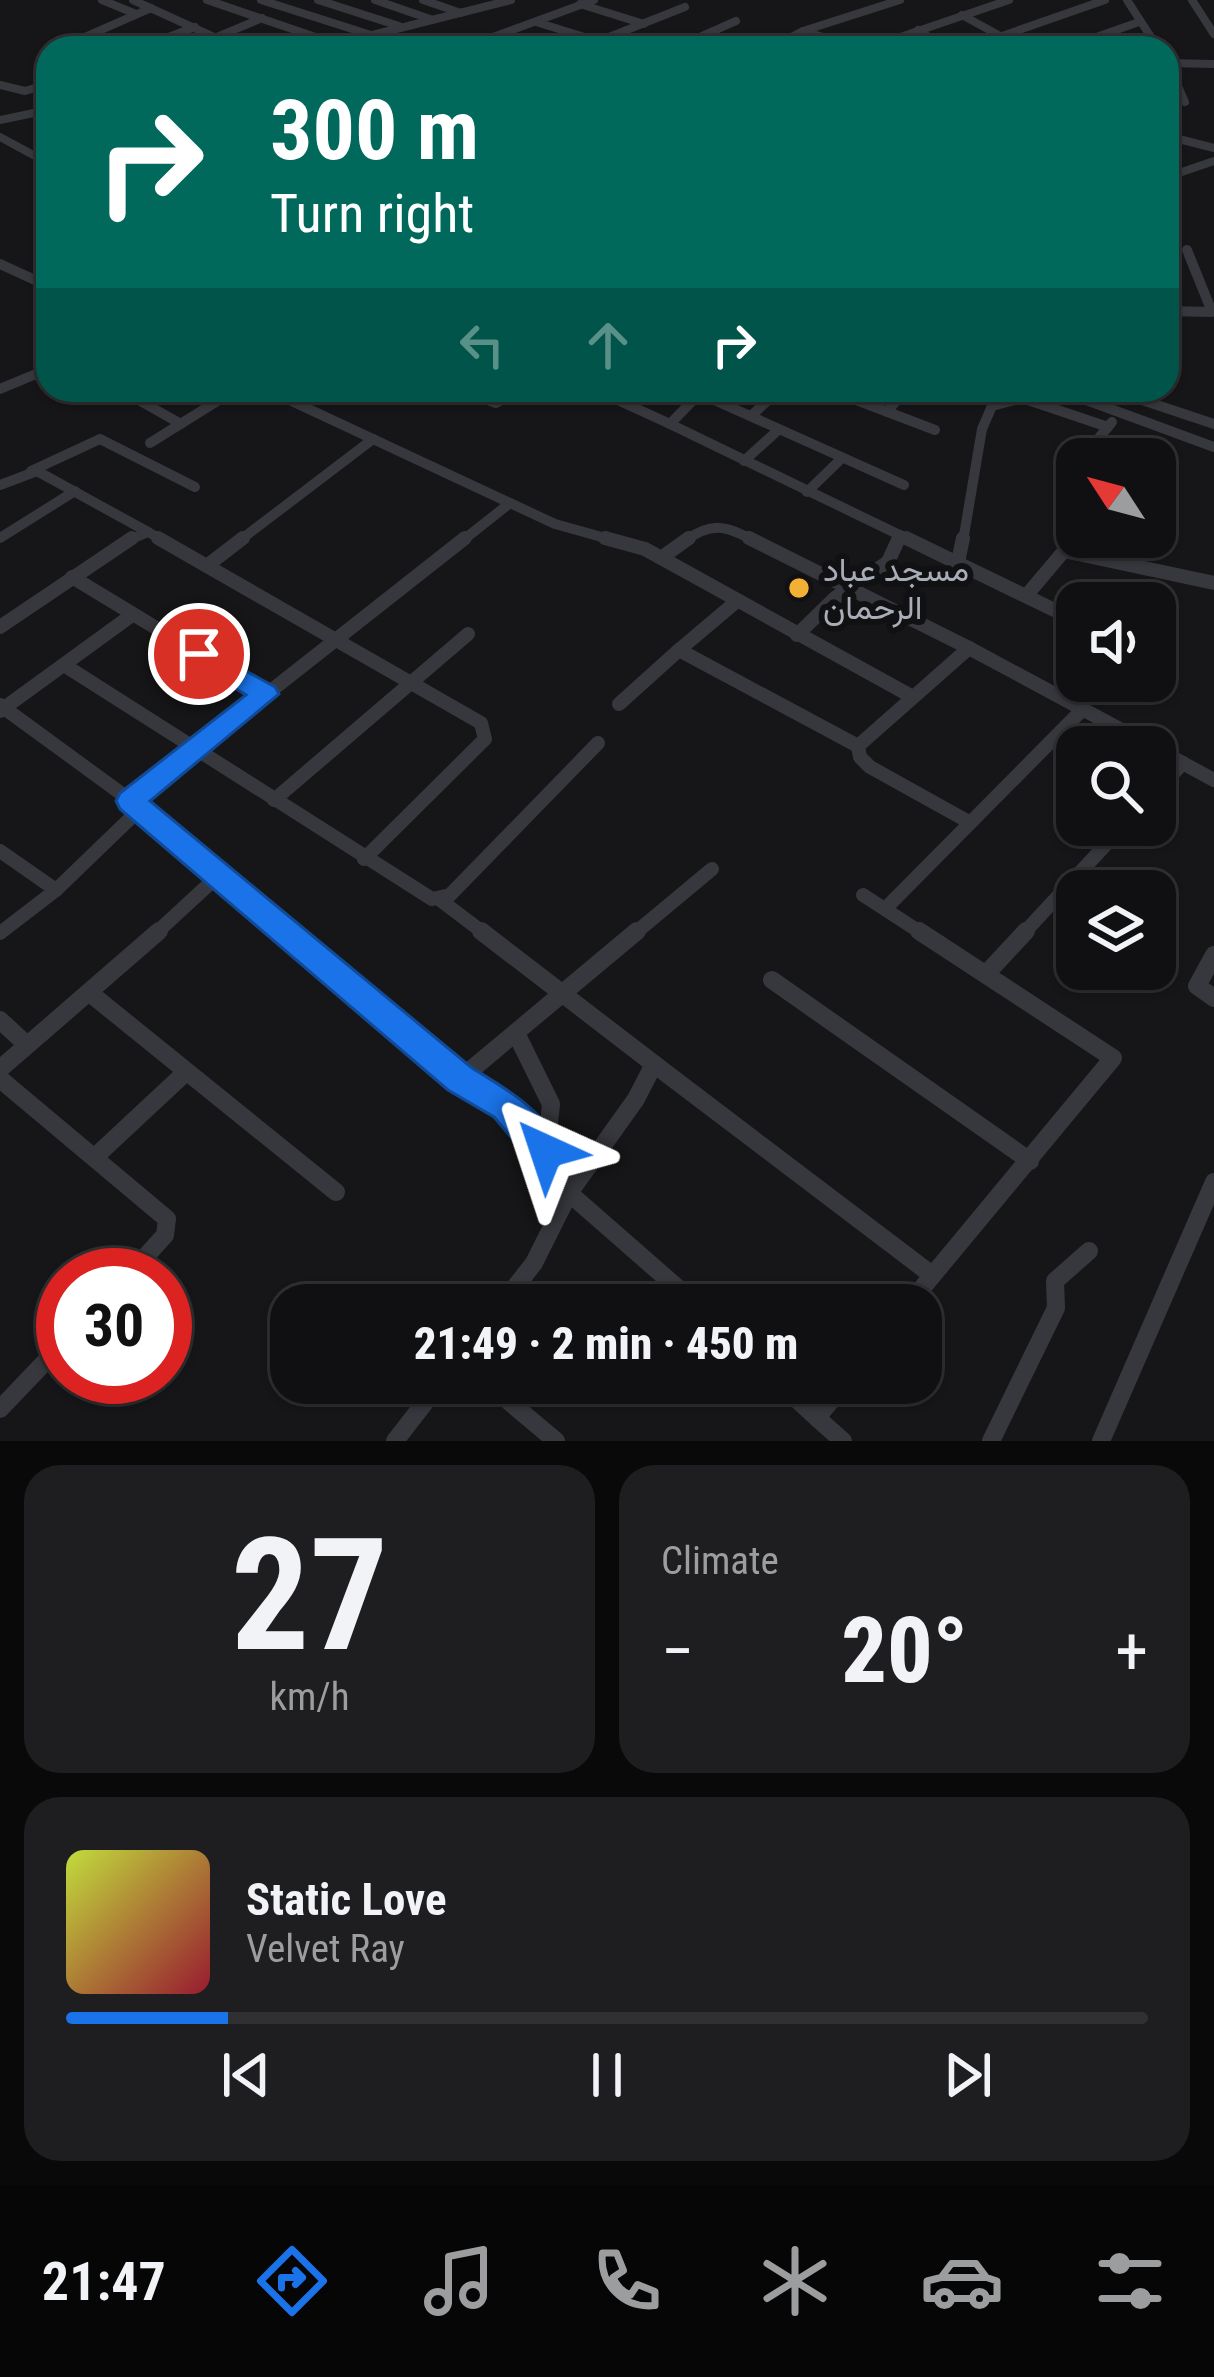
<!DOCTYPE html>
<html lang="en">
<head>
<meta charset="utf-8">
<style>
  body { margin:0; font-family:"Roboto Condensed",Vazirmatn,sans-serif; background:#1e1e20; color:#f1f3f6; height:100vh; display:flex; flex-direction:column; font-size:45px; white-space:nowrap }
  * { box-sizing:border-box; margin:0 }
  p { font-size:39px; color:#9c9d9f }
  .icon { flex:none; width:66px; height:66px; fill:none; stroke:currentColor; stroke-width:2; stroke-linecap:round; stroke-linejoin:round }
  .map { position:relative; height:1441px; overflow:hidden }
  .drawer { display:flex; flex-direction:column; gap:24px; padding:24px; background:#09090a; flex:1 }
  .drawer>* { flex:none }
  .guide { position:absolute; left:36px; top:36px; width:1143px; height:366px; border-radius:36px; box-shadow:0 3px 9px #0004,0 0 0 3px #303032; background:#00695c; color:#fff; overflow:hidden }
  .needle { width:78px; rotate:306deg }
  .buttons { position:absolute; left:1056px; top:438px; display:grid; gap:24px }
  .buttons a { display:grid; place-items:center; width:120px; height:120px; border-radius:24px; background:#101012; box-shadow:0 3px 9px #0004,0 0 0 3px #303032; font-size:60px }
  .speed { position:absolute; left:36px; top:1248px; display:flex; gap:24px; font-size:60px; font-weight:700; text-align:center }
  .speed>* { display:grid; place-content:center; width:156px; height:156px; border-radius:50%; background:#101012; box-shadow:0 3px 9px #0004,0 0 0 3px #303032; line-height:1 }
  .speed .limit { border:18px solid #d22; background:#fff; color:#111 }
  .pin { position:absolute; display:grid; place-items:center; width:102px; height:102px; color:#fff; margin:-51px; border:6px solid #fff; border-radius:50%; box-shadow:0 3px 12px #0007 }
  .me { position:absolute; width:132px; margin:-66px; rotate:318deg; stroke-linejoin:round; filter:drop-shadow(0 0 9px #0008) }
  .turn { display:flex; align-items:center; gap:42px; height:252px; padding:0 36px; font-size:54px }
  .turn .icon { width:156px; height:156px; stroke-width:2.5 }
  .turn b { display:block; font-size:84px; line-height:102px }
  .lanes { display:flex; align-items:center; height:114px; padding:0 36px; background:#0003; justify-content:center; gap:60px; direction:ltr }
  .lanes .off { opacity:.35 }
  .big { font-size:90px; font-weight:800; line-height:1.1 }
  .drawer .widget { flex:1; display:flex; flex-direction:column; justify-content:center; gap:18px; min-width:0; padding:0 42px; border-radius:36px; background:#1e1e20 }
  .drawer .dial { align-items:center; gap:0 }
  .dial b { font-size:156px; line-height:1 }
  .song { display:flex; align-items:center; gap:36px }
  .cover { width:144px; height:144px; border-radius:18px; background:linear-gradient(135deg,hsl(70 70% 55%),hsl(350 70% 35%)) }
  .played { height:12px; border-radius:6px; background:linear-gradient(90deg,#1a73e8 15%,#303032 15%) }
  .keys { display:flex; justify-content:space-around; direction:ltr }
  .heat { display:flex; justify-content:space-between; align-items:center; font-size:66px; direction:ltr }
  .drawer .tiles { flex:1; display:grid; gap:24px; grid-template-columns:1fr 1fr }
  .widget:last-child { grid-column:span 2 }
  .trip { position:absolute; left:270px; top:1284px; width:672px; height:120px; border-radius:36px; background:#101012; box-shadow:0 3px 9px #0004,0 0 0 3px #303032; font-weight:800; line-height:120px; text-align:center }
  .tab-bar { display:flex; height:192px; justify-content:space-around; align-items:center; background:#060607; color:#9c9d9f }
  .tab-bar .icon { width:84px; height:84px }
  .tab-bar .current { color:#1a73e8 }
  .tab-bar b { font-size:54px; color:#f1f3f6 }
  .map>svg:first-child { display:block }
</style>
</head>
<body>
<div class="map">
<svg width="1214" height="1441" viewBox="0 0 1214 1441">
  <rect width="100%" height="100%" fill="#161618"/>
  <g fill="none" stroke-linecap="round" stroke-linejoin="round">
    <g stroke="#37383d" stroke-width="8">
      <path d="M102 0 136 14"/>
      <path d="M133 0 238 48"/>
      <path d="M207 0 333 43"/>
      <path d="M261 0 371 35"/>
      <path d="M318 0 399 26"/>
      <path d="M375 0 433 20"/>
      <path d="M423 0 461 13"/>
      <path d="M1127 0 1158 48"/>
      <path d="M1192 0 1214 34"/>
      <path d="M580 4 644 24"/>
      <path d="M962 15 1022 48"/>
      <path d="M536 22 620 48"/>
      <path d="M918 30 946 48"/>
      <path d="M803 31 860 48"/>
      <path d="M1002 36 1105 0"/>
      <path d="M217 37 262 18"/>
      <path d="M380 38 404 48"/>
      <path d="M111 48 85 37 151 8"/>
      <path d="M139 48 195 27"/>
      <path d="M321 48 511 0"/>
      <path d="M463 48 594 0"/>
      <path d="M581 48 685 7"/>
      <path d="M675 48 736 21"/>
      <path d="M770 48 803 31 900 0"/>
      <path d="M868 48 1009 0"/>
      <path d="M1065 48 1139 22"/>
      <path d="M1167 61 1185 102"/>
      <path d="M1168 63 1214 64"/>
      <path d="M0 85 25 91 48 84"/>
      <path d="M0 120 48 110"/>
      <path d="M1167 136 1214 148"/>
      <path d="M0 137 48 163"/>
      <path d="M1167 177 1214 161"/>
    </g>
    <g stroke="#37383d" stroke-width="10">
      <path d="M0 264 48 286"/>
      <path d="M1167 311 1212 312 1187 250"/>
      <path d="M0 389 48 369"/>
      <path d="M121 390 181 424"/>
      <path d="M268 390 555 524 616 541"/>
      <path d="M461 390 496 403 517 390"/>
      <path d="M596 390 670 424"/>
      <path d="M692 390 904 485"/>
      <path d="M830 390 935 430"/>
      <path d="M1059 390 1214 447"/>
      <path d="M1112 390 1214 424"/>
      <path d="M700 393 670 424 912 541"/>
      <path d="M887 412 905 390"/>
      <path d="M751 416 779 390"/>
      <path d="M150 443 235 390"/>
      <path d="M1104 459 1098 439 1112 422"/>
      <path d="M744 461 777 431"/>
      <path d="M31 471 100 439 195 487"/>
      <path d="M0 485 37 471 148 532"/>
      <path d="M807 492 841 459"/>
      <path d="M0 538 75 491"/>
      <path d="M127 541 148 532 164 541"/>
      <path d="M239 541 373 439"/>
      <path d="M462 541 510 503"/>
      <path d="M685 541C712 521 726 526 755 541"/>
      <path d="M899 541 900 535"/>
      <path d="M963 541 982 429 992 406 1022 398 1108 427"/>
    </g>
    <g stroke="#37383d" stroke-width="14">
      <path d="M158 538 481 723 485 739 364 859"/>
      <path d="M605 538 645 549 911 696"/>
      <path d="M749 538 969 648"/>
      <path d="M906 538 1077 621"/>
      <path d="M661 558 689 538"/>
      <path d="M958 562 963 538"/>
      <path d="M208 565 243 538"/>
      <path d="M72 577 265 694"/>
      <path d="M1026 596 1064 551 1214 583"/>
      <path d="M0 627 132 538"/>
      <path d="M797 635 835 598 888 562 899 538"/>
      <path d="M679 650 737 601"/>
      <path d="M64 665 432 899 450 895 598 743"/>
      <path d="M619 704 679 650 858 746"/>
      <path d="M0 705 141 808 56 890 0 933"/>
      <path d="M0 711 132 615"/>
      <path d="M1155 748 1214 780"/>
      <path d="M1155 793 1183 763"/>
      <path d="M274 800 468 634"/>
      <path d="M131 801 465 538"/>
      <path d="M141 808 219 875"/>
      <path d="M969 822 870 767 860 757 858 746 969 648 1153 747"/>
      <path d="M0 851 56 890"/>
      <path d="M863 895 923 934"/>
      <path d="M439 899 485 934"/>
      <path d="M885 909 1083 709"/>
      <path d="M155 934 219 875 289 934"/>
      <path d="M634 934 712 869"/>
      <path d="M1023 934 1124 825"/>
    </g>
    <g stroke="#37383d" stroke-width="18">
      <path d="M285 931 460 1079 506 1106 546 1151 569 1193 636 1099 654 1064 481 931"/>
      <path d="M1214 955 1197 986 1214 998"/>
      <path d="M987 973 1026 931"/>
      <path d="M772 980 1030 1161"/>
      <path d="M91 994 336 1192"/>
      <path d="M0 1020 27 1045"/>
      <path d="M516 1033 551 1104 546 1151"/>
      <path d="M654 1064 932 1275"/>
      <path d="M0 1069 159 931"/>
      <path d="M0 1079 167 1219 165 1235 129 1275"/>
      <path d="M460 1079 637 931"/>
      <path d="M96 1156 186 1072"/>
      <path d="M501 1305 534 1263 569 1193 697 1305"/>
      <path d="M908 1305 1113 1058 919 931"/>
      <path d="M487 1383 556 1441"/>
      <path d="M779 1383 817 1418 845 1383"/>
      <path d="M0 1409 63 1343"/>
      <path d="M817 1418 843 1441"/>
      <path d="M395 1441 440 1383"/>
      <path d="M991 1441 1056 1308 1055 1281 1089 1251"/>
      <path d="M1101 1441 1214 1182"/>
    </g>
  </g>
  <path fill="#1a73e8" stroke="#114b97" stroke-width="3" d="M199 645 275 687 279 694 150 801 472 1068C507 1089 546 1112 563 1151L558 1163 546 1168 533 1163 494 1117 448 1090 120 809 116 801 120 793 246 695 190 661 186 654 190 648Z"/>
  <circle fill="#f2b134" stroke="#111113" stroke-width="4.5" cx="799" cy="588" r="12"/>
  <g text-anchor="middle" stroke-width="12" stroke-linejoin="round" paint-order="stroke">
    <g font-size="33" fill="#a8adb8" stroke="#111113" text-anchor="start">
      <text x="823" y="581">مسجد عباد<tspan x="823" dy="38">الرحمان</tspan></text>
    </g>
  </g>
</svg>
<div class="buttons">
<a><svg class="needle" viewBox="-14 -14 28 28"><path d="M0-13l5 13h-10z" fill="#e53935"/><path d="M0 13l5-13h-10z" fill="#9c9d9f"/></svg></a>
<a><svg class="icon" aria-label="sound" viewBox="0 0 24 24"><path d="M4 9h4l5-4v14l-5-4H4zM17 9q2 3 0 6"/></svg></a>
<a><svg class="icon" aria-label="search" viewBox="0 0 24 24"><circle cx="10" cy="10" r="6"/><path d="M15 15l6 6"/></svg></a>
<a><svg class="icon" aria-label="layers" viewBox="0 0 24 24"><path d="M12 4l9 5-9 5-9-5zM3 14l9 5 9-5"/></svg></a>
</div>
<div class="speed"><div class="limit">30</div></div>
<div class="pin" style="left:199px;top:654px;background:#d93025"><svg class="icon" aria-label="arrive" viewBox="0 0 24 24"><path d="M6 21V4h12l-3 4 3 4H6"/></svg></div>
<svg class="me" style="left:546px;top:1151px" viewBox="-20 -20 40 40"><path d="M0-17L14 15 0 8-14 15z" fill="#1a73e8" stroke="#fff" stroke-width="4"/></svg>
<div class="trip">21:49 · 2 min · 450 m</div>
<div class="guide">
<div class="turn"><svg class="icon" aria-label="right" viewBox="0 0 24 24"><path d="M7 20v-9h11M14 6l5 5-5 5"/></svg><div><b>300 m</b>Turn right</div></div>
<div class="lanes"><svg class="icon off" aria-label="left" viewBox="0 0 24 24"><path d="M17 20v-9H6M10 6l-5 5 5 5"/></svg><svg class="icon off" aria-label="ahead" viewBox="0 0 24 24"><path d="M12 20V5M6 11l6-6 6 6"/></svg><svg class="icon" aria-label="right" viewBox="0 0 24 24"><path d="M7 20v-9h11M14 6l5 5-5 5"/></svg></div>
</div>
</div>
<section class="drawer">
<div class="tiles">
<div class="widget dial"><b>27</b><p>km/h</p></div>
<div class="widget"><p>Climate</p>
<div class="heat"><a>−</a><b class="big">20°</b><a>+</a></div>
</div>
<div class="widget">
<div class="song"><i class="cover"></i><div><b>Static Love</b><p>Velvet Ray</p></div></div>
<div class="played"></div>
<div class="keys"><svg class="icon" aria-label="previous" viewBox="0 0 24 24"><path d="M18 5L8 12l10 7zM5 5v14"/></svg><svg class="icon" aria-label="pause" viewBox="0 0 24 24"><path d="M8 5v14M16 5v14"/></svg><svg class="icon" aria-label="next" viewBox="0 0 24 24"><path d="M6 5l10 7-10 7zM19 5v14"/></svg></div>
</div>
</div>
</section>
<nav class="tab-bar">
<b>21:47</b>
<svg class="icon current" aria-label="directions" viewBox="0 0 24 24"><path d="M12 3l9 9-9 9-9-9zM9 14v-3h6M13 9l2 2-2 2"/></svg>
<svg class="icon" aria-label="music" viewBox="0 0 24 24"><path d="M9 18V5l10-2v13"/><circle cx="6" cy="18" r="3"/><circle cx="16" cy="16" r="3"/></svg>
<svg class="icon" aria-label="phone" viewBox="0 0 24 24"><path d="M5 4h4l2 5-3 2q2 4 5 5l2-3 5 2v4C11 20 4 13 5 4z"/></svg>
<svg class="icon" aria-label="climate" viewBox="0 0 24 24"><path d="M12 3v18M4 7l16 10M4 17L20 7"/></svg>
<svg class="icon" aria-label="car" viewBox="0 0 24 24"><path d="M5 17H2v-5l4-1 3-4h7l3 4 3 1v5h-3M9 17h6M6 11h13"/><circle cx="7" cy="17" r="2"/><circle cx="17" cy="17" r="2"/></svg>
<svg class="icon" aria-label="filters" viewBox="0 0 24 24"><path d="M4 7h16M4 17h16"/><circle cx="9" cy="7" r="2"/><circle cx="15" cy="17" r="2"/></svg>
</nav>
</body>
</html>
